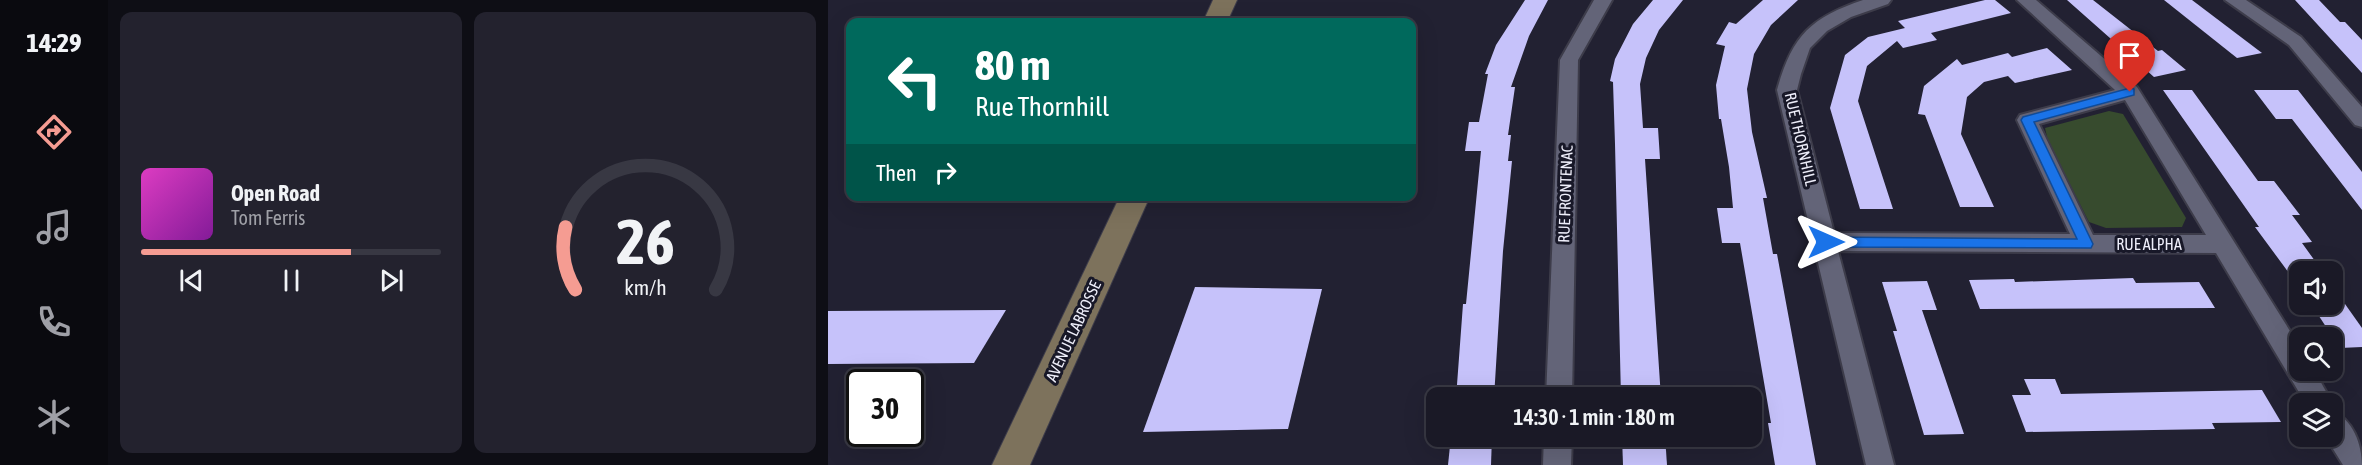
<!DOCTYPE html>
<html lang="en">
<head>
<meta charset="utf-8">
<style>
  body { margin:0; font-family:"Asap Condensed",sans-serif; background:#23222e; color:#f1f3f6; height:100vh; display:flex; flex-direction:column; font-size:22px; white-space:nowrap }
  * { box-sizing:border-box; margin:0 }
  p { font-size:20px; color:#9fa0a7 }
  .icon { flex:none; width:33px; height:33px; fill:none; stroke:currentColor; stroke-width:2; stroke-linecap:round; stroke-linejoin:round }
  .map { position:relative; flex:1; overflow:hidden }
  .side { display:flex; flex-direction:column; gap:12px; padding:12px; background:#0e0e15; width:720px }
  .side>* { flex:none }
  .top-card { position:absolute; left:18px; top:18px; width:570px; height:183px; border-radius:12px; box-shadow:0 6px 24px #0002,0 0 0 2px #383843; background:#00695c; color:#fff; overflow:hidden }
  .controls { position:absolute; left:1461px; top:261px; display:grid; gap:12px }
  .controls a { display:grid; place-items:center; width:54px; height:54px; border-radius:12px; background:#1a1926; box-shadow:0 6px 24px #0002,0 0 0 2px #383843; font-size:30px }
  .speed { position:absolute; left:18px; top:369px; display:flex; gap:12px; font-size:30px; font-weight:700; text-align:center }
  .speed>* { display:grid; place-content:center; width:78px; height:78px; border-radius:50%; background:#1a1926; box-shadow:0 6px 24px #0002,0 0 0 2px #383843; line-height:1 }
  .speed .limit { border:3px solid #111; border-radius:9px; background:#fff; color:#111 }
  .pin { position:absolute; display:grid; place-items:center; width:51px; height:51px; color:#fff; margin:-62px -26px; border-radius:50% 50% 50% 0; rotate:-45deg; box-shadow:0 0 6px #0007 }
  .pin .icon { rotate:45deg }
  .me { position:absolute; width:66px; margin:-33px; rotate:90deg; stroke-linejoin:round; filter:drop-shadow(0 0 4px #0008) }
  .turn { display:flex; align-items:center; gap:21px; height:126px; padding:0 30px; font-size:27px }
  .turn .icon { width:78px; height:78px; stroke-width:2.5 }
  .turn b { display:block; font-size:42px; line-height:51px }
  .then { display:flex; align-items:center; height:57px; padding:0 30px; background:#0003; gap:12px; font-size:22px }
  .side .widget { flex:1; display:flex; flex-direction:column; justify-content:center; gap:9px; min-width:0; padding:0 21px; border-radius:12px; background:#23222e }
  .side .dial { align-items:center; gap:0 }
  .dial svg { height:156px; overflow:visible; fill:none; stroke:#383843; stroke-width:7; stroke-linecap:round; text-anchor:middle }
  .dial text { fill:#f1f3f6; stroke:none }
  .song { display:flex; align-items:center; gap:18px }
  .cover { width:72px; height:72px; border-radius:9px; background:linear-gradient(135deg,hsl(310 70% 55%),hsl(290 70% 35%)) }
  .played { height:6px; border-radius:3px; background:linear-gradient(90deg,#f59c92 70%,#383843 70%) }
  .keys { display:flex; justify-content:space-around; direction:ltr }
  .side .tiles { flex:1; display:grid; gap:12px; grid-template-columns:repeat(2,1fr) }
  .trip { position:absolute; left:598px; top:387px; width:336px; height:60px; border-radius:12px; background:#1a1926; box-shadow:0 6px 24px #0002,0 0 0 2px #383843; font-weight:600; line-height:60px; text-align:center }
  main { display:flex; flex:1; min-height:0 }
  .tab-bar { display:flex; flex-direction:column; width:108px; justify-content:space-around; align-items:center; background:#0a0a0f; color:#9fa0a7 }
  .tab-bar .icon { width:42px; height:42px }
  .tab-bar .selected { color:#f59c92 }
  .tab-bar b { font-size:27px; color:#f1f3f6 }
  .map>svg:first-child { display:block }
</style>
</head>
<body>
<main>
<nav class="tab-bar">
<b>14:29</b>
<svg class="icon selected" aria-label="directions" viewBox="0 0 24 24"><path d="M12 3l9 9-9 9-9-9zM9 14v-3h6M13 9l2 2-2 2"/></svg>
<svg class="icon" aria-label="music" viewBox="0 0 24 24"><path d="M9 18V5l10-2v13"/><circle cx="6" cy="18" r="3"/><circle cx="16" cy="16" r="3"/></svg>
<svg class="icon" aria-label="phone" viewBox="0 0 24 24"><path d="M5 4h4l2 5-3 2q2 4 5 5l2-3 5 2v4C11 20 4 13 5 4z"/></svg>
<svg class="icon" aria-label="climate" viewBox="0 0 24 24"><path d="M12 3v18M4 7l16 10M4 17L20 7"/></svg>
</nav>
<section class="side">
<div class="tiles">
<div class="widget">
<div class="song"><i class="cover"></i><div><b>Open Road</b><p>Tom Ferris</p></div></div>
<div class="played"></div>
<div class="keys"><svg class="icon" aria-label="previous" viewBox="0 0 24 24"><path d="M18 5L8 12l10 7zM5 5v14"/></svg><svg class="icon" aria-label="pause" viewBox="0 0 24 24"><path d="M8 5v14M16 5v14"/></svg><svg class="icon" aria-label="next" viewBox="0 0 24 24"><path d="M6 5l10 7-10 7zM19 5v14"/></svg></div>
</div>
<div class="widget dial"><svg viewBox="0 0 100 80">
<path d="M14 69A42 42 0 1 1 86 69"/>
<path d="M14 69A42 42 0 0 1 9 37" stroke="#f59c92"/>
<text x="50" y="56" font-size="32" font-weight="700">26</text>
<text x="50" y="72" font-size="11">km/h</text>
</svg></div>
</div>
</section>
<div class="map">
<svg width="1534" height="465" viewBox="0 0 1534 465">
  <rect width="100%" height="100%" fill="#222132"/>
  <path fill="#374b2e" d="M1281 111 1295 114 1358 218 1354 227 1278 228 1261 222 1220 141 1217 128Z"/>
  <g fill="#c6c2fa">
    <path d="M697 0H720L701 36 683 87H687L680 135H683L680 161H684L675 251 666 398H628L635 304H638L653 151H637L641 122H651L660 74H657L668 45Z"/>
    <path d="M825 0H855L831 30 818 58 812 84 815 128H830L832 159H817L833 398H793L787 144 785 82 782 81 787 59 805 24Z"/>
    <path d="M935 0H970L943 25 926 54 919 89 924 132 939 198H935L945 254H949L988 465H947L940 423H943L912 243H894L889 208H905L901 167 893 119H891L888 85 897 46 888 44 901 22 908 24Z"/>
    <path d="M1157 0H1167L1183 13 1103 33 1109 40 1075 48 1069 41 1039 66 1030 101 1065 209H1032L1002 108 1017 55 1040 37 1077 28 1070 21Z"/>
    <path d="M1239 0H1265L1330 51 1334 50 1358 70 1326 77Z"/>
    <path d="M1336 0H1364L1434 53 1409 58Z"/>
    <path d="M1467 0H1491L1512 22H1517L1534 40V73Z"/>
    <path d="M1219 48 1244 70 1187 83 1180 76 1156 82 1139 97 1133 134 1166 207H1132L1097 115 1090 114 1096 86 1129 59 1134 65 1180 53 1184 57Z"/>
    <path d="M1335 90H1364L1430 181H1446L1472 215H1464L1484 242 1474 243 1487 261H1472V288L1427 227H1431Z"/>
    <path d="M1426 90H1470L1534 172V210L1464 119H1448Z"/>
    <path d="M1305 278 1308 283 1371 282 1387 308 1152 309 1141 280 1186 279 1187 282Z"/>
    <path d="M1099 281 1109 310H1094L1136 434 1096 435 1065 331H1069L1054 282Z"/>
    <path d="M367 287 494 289 460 429 315 432Z"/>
    <path d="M1483 304H1517L1534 328V347L1512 348Z"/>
    <path d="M178 310 146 363 0 364V311Z"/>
    <path d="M1196 379H1227L1233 394 1434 390 1453 422 1384 423 1387 429 1198 432 1184 395H1203Z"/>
    <path d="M623 436H664L663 465H620Z"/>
    <path d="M794 436H837L839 465H795Z"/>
  </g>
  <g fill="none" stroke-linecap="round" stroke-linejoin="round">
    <g stroke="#3d3c4a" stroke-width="4">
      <g id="street">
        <path d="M766 0H784L750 60 744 398H718L732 60Z"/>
        <path d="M1035 0H1063L1060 4 1023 17 999 31 982 48 973 74 969 90 1006 233 1242 234 1189 120 1192 115 1287 90 1189 0H1208L1309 87 1472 347V370H1486L1505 404 1504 405V404H1478L1388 253 1010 251 1066 465H1038L949 90C964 36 982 18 1035 0ZM1297 100 1378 235H1265L1211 124Z"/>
        <path d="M1397 0H1418L1473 37 1534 107V127L1527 125 1461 45Z"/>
        <path d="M1504 411C1525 419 1534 445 1534 465H1515L1497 436H1504Z"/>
        <path d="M716 436H744L743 465H715Z"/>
      </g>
    </g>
    <g stroke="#3d3c4a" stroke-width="2">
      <g id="secondary">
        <path d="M385 0H409L399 22H375Z"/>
        <path d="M292 196H322L202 465H164Z"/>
      </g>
    </g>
    <use href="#street" fill="#636478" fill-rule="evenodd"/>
    <use href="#secondary" fill="#7d725c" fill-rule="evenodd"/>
  </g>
  <path fill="#1a73e8" stroke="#114b97" stroke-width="1.5" d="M1302 88 1306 89V95L1206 122 1265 244 1263 248 998 247 991 242 998 237 1249 239 1193 120 1195 117Z"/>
  <g text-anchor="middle" stroke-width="6" stroke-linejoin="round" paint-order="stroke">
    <g font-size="16" fill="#eeeefa" stroke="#181828">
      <text transform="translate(973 139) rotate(77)" y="6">RUE THORNHILL</text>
      <text transform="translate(737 194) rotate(-88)" y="6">RUE FRONTENAC</text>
      <text x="1321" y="250">RUE ALPHA</text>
      <text transform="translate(245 331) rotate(-65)" y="6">AVENUE LABROSSE</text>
    </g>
  </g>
</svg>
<div class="controls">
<a><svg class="icon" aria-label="sound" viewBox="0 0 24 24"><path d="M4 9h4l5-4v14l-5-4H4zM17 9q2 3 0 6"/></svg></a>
<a><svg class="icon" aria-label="search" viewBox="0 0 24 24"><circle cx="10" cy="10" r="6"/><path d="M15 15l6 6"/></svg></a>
<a><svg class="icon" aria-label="layers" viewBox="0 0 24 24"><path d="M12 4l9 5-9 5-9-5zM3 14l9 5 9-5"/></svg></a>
</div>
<div class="speed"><div class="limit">30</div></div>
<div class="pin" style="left:1302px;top:92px;background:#d93025"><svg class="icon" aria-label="arrive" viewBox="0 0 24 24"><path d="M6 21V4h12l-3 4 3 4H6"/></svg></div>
<svg class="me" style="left:998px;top:242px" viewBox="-20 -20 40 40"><path d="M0-17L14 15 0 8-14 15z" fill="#1a73e8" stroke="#fff" stroke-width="4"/></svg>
<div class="trip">14:30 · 1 min · 180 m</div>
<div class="top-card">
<div class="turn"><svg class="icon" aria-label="left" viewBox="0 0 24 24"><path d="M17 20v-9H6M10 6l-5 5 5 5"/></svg><div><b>80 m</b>Rue Thornhill</div></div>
<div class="then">Then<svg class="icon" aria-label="right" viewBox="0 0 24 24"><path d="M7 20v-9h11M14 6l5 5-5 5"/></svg></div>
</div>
</div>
</main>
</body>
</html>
